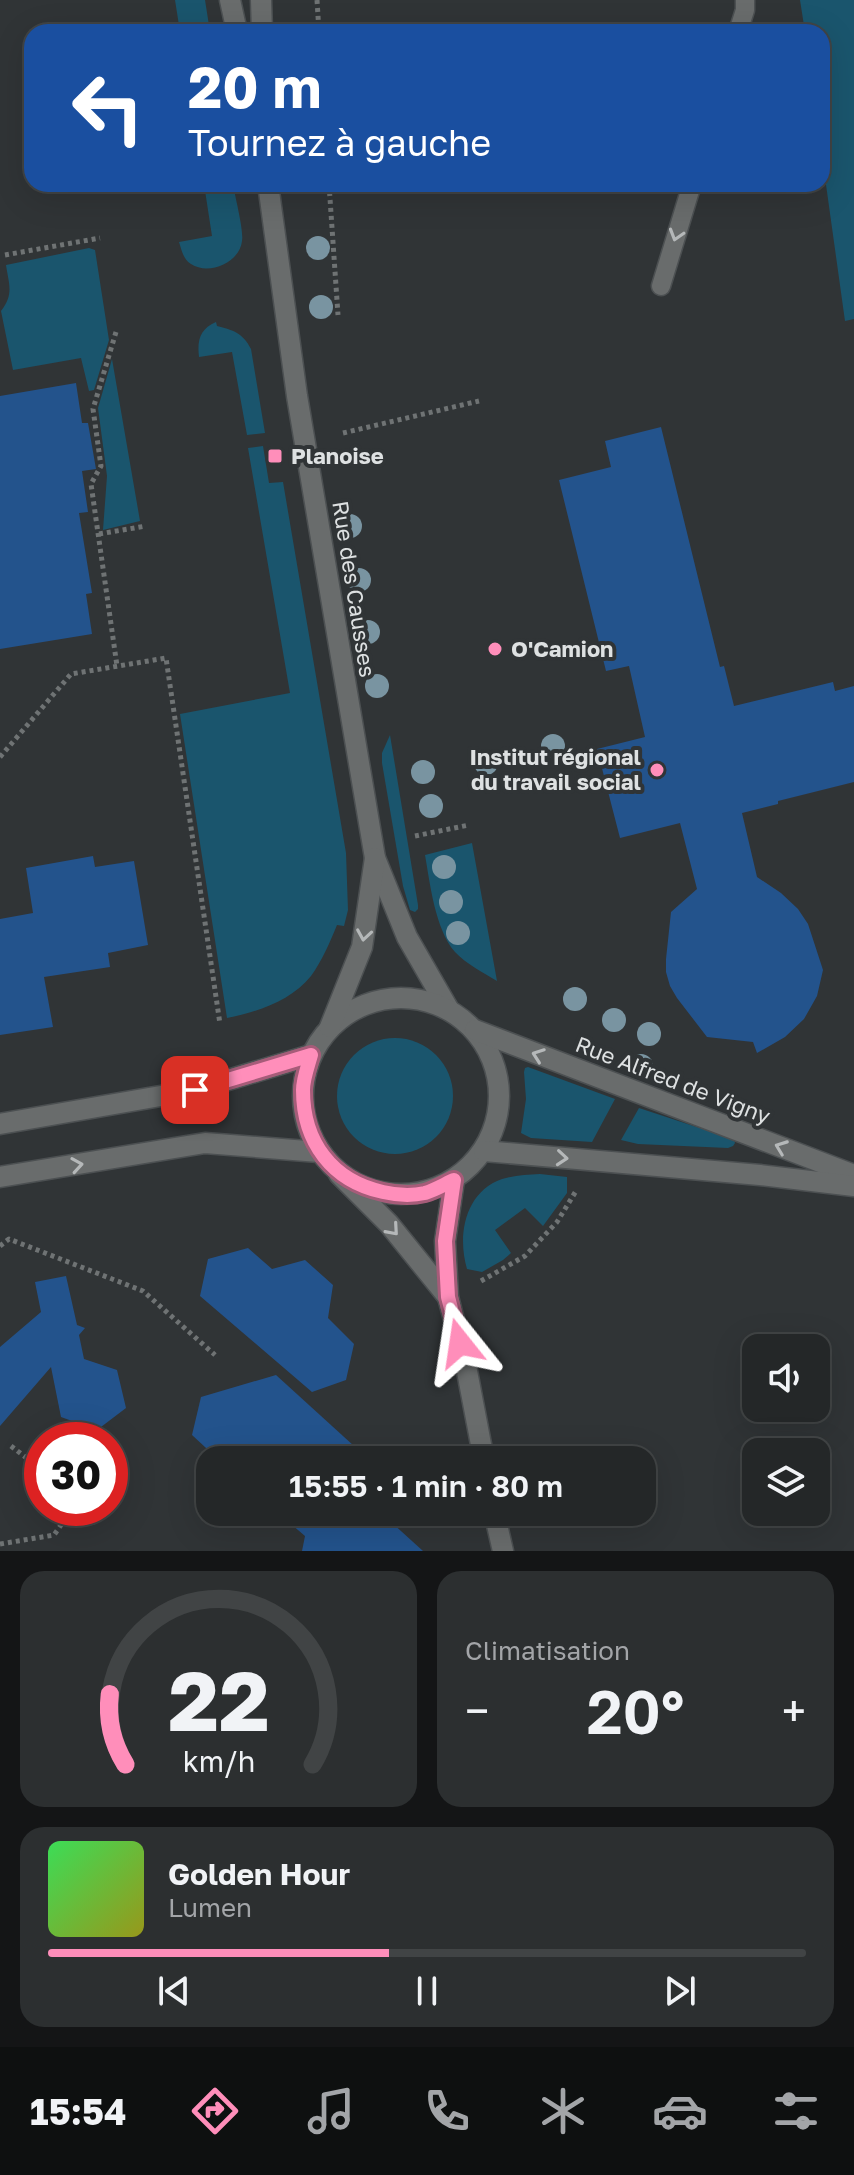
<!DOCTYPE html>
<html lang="fr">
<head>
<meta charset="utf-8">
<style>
  body { margin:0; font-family:"Golos Text",sans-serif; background:#2c2f30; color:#f1f3f6; height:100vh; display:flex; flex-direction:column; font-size:30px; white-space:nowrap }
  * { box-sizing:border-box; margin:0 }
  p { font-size:26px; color:#a3a5a8 }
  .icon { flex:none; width:44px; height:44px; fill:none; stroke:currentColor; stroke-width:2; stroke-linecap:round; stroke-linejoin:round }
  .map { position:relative; height:1551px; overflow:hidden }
  .panel { display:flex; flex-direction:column; gap:20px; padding:20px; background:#141516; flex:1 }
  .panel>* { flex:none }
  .top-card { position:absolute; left:24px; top:24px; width:806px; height:168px; border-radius:24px; box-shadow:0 8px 32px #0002,0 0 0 2px #414445; background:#1a4fa0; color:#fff; overflow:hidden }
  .tools { position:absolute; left:742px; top:1334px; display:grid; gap:16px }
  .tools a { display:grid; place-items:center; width:88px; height:88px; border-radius:16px; background:#242728; box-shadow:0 8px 32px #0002,0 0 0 2px #414445; font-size:40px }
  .speed { position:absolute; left:24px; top:1422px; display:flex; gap:16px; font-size:40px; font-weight:700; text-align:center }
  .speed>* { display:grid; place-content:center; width:104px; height:104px; border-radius:50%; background:#242728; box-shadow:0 8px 32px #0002,0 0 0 2px #414445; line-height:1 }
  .speed .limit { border:12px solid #d22; background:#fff; color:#111 }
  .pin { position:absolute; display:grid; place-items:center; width:68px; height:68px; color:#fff; margin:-34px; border-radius:16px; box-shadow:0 4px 12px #0006 }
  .me { position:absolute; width:88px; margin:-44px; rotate:345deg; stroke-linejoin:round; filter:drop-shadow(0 0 6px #0008) }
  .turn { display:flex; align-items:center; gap:28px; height:168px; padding:0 32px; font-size:36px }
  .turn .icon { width:104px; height:104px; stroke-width:2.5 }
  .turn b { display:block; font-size:56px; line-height:68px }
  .big { font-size:60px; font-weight:600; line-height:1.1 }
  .panel .tile { flex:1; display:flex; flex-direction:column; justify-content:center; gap:12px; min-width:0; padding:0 28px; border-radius:24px; background:#2c2f30 }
  .panel .dial { align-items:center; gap:0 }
  .dial svg { height:208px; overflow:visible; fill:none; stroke:#414445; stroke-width:7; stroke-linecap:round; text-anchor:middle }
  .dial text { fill:#f1f3f6; stroke:none }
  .song { display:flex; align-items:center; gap:24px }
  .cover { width:96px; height:96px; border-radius:12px; background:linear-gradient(135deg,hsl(130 70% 55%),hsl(60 70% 35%)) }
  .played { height:8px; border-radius:4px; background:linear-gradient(90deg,#ff8eba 45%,#414445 45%) }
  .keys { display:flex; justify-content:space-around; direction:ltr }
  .heat { display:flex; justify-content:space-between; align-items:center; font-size:44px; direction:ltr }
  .panel .tiles { flex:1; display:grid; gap:20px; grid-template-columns:1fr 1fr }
  .tile:last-child { grid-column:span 2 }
  .trip { position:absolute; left:196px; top:1446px; width:460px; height:80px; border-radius:24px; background:#242728; box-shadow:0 8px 32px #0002,0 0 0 2px #414445; font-weight:600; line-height:80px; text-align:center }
  .tabs { display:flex; height:128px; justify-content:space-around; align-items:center; background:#0e1010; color:#a3a5a8 }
  .tabs .icon { width:56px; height:56px }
  .tabs .on { color:#ff8eba }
  .tabs b { font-size:36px; color:#f1f3f6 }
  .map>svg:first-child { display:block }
</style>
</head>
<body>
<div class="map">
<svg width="854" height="1551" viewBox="0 0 854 1551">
  <rect width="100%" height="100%" fill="#303436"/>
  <g fill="#1a556d">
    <path d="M175 0H205L210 32H180Z"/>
    <path d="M800 0H854V319L845 321 822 156V32H805Z"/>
    <path d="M204 184H233C235 197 244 230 242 241 240 262 209 276 191 264 183 259 182 251 179 242L212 236Z"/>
    <path d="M89 248 95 250 109 340 94 390 89 391 81 358 13 370 1 311C14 294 9 285 6 265Z"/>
    <path d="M216 322 217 326C233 330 243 333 251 349L265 433 247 435 232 352 199 357C197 340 200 329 216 322Z"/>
    <path d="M112 359 140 521 103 530 107 476 98 408Z"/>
    <path d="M263 446 269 483 283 482 346 853 348 910 344 926 337 925C330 942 322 961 311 976 291 1001 257 1012 227 1018L180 714 290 693 248 448Z"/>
    <path d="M390 735 418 905V909L415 912 410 910 403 886 382 763V753Z"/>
    <path d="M472 843 497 981C484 973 466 964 455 952 435 929 430 883 425 855Z"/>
    <circle cx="395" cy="1096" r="58"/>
    <path d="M528 1067 615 1099 592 1142 531 1138 521 1133 526 1099 524 1072 525 1068Z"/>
    <path d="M639 1108 724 1136 734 1140 735 1143 733 1146 728 1148 638 1144 621 1140Z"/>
    <path d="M540 1174 567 1177V1193L543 1226 525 1208 495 1230 511 1253 503 1260 482 1272 467 1269C457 1235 465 1192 502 1179 515 1175 527 1175 540 1174Z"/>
  </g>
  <g fill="#23538c">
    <path d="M76 383 82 423H88L96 469 82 471 88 512 79 513 92 593 86 594 92 634 0 649V396Z"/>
    <path d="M661 427 720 667 724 666 734 706 833 682 835 691 854 686V782L778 801V804L742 813 757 877 781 893 798 909 808 924 823 970 817 996 804 1019 785 1037 757 1053 753 1042 707 1037 677 998 670 986 666 972V959L671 912 697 889 680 823 620 838 597 749 645 737 629 666 606 671 559 480 611 467 605 441Z"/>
    <path d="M93 856 95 867 134 861 148 945 108 953 110 967 44 977 53 1027 0 1035V919L33 913 26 868Z"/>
    <path d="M248 1248 272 1269 305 1260 333 1285 328 1318 354 1344 346 1380 312 1392 200 1296 208 1259Z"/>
    <path d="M66 1276 77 1325 85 1328 79 1335 84 1359 117 1370 126 1408 97 1430 61 1417 51 1367 0 1426V1347L41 1312 35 1282Z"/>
    <path d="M276 1375 354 1446 350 1460H219L192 1435 201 1397Z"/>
    <path d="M232 1512H267L241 1520Z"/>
    <path d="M277 1512H380L423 1551H302L305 1536Z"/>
  </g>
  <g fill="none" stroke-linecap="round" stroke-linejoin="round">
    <g stroke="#4c5052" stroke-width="21">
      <g id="service">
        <path d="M738 32 745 10V0"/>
        <path d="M661 286 692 184"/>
      </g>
    </g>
    <g stroke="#4c5052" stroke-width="23">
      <g id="minor">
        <path d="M339 1174 389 1224 448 1297"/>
        <path d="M454 1180 445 1241 448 1297 466 1366 484 1460"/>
        <path d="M494 1512 503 1551"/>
      </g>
    </g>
    <g stroke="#4c5052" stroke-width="23">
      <g id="tertiary">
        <path d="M230 0 237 32"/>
        <path d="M261 0 262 32"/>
        <path d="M268 184 297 396 375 858 407 937 449 1010"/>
        <circle cx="401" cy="1096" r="98"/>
        <path d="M330 1027 362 947 375 858"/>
        <path d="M475 1030 854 1175"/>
        <path d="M0 1124 195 1090 311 1055"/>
        <path d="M484 1151 760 1175 854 1186"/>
        <path d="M0 1177 205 1143 319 1152"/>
      </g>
    </g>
    <g stroke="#6f7374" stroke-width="5" stroke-dasharray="4 4" stroke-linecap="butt">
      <path d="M317 0 319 32"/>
      <path d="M329 184 338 315"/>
      <path d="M5 255 100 238"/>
      <path d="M116 332 93 409 101 466 91 484 117 666"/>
      <path d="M343 433 479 401"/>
      <path d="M99 534 146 526"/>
      <path d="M0 757 71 674 166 658 220 1024"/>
      <path d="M415 836 469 825"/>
      <path d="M0 1246 9 1239 143 1291 215 1355"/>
      <path d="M481 1281 525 1256 557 1222 576 1191"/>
      <path d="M11 1446 42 1470"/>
      <path d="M0 1544 54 1535 73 1508"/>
    </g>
    <use href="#service" stroke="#696c6c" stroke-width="18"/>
    <use href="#minor" stroke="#696c6c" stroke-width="20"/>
    <use href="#tertiary" stroke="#696c6c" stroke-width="20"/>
  </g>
  <g fill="#7994a1">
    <circle cx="318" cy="248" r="12"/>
    <circle cx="321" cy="307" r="12"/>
    <circle cx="350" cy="526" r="12"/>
    <circle cx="359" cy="580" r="12"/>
    <circle cx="368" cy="632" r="12"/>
    <circle cx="377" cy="686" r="12"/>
    <circle cx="553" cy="746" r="12"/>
    <circle cx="486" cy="763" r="12"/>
    <circle cx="423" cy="772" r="12"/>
    <circle cx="431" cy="806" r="12"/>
    <circle cx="444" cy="867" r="12"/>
    <circle cx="451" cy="902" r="12"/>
    <circle cx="458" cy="933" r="12"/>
    <circle cx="575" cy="999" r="12"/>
    <circle cx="614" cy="1020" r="12"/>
    <circle cx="649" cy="1034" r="12"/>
    <circle cx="641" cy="1066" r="12"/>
  </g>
  <defs><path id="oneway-chevron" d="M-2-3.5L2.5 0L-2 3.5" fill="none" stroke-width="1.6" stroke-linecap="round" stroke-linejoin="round" transform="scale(2)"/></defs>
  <g stroke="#b5b8b9">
    <use href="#oneway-chevron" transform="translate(676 235) rotate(107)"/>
    <use href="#oneway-chevron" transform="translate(364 935) rotate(99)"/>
    <use href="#oneway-chevron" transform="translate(538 1055) rotate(-160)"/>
    <use href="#oneway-chevron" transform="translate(781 1147) rotate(-159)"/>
    <use href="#oneway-chevron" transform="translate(562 1158) rotate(5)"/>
    <use href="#oneway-chevron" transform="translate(77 1165) rotate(-9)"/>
    <use href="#oneway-chevron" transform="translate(393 1230) rotate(49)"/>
  </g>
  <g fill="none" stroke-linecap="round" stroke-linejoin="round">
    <g stroke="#a65c79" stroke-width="20">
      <path id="route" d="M195 1090 311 1055C308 1066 303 1079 303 1090 303 1142 332 1181 383 1192 396 1195 412 1196 425 1193 435 1190 445 1184 454 1180L445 1241 448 1297 460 1343"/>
    </g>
    <use href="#route" stroke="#ff8eba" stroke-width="14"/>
  </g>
  <g fill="#ff8eba" stroke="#303436" stroke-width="3">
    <rect x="267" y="448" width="16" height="16" rx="4"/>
    <circle cx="495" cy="649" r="8"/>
    <circle cx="657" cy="770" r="8"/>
  </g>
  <g text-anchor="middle" stroke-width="8" stroke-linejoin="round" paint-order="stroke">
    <g font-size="22" font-weight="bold" fill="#dee1e2" stroke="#303436" text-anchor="start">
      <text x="291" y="464">Planoise</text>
      <text x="511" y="657">O'Camion</text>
      <text x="641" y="765" text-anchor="end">Institut régional<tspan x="641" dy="25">du travail social</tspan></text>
    </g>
    <g font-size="22" fill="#dee1e2" stroke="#303436">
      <text transform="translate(354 589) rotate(81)" y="8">Rue des Causses</text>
      <text transform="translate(673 1080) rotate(21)" y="8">Rue Alfred de Vigny</text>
    </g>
  </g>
</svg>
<div class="tools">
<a><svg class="icon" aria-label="sound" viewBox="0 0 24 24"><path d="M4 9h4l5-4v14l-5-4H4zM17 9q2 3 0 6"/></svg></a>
<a><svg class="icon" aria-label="layers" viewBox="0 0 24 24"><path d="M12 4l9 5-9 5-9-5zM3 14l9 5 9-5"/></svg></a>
</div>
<div class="speed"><div class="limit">30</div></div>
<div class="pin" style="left:195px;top:1090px;background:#d93025"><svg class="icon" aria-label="arrive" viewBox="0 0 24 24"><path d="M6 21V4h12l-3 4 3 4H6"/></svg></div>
<svg class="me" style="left:460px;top:1343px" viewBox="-20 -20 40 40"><path d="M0-17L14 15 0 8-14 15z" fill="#ff8eba" stroke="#fff" stroke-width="4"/></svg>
<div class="trip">15:55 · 1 min · 80 m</div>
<div class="top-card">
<div class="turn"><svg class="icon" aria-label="left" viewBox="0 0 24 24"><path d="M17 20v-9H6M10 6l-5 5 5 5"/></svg><div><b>20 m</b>Tournez à gauche</div></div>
</div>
</div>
<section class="panel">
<div class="tiles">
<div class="tile dial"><svg viewBox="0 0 100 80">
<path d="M14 69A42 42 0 1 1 86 69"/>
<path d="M14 69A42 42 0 0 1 8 42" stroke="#ff8eba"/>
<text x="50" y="56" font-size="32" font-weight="700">22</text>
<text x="50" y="72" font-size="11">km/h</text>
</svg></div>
<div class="tile"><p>Climatisation</p>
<div class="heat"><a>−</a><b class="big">20°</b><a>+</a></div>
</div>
<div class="tile">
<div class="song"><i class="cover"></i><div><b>Golden Hour</b><p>Lumen</p></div></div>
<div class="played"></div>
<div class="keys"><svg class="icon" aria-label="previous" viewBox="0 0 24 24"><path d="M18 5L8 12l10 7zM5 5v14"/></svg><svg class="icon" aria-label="pause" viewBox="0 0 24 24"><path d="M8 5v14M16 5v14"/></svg><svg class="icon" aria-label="next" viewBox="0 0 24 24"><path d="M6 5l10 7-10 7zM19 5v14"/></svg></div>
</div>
</div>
</section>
<nav class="tabs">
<b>15:54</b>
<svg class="icon on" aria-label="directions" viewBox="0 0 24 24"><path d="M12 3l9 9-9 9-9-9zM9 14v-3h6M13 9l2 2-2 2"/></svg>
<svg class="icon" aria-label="music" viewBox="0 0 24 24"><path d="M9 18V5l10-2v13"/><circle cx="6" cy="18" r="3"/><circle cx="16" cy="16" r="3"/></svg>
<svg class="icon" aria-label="phone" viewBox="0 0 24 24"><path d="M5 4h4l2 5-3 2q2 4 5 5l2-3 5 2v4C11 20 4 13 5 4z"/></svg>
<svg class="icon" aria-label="climate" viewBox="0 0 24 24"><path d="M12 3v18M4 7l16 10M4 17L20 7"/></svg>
<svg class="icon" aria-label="car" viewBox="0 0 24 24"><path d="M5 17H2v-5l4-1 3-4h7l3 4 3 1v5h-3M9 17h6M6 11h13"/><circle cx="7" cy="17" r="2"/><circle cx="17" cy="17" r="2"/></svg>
<svg class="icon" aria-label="filters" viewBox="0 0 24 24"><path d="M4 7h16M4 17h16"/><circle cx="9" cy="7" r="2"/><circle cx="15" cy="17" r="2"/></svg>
</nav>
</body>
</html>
